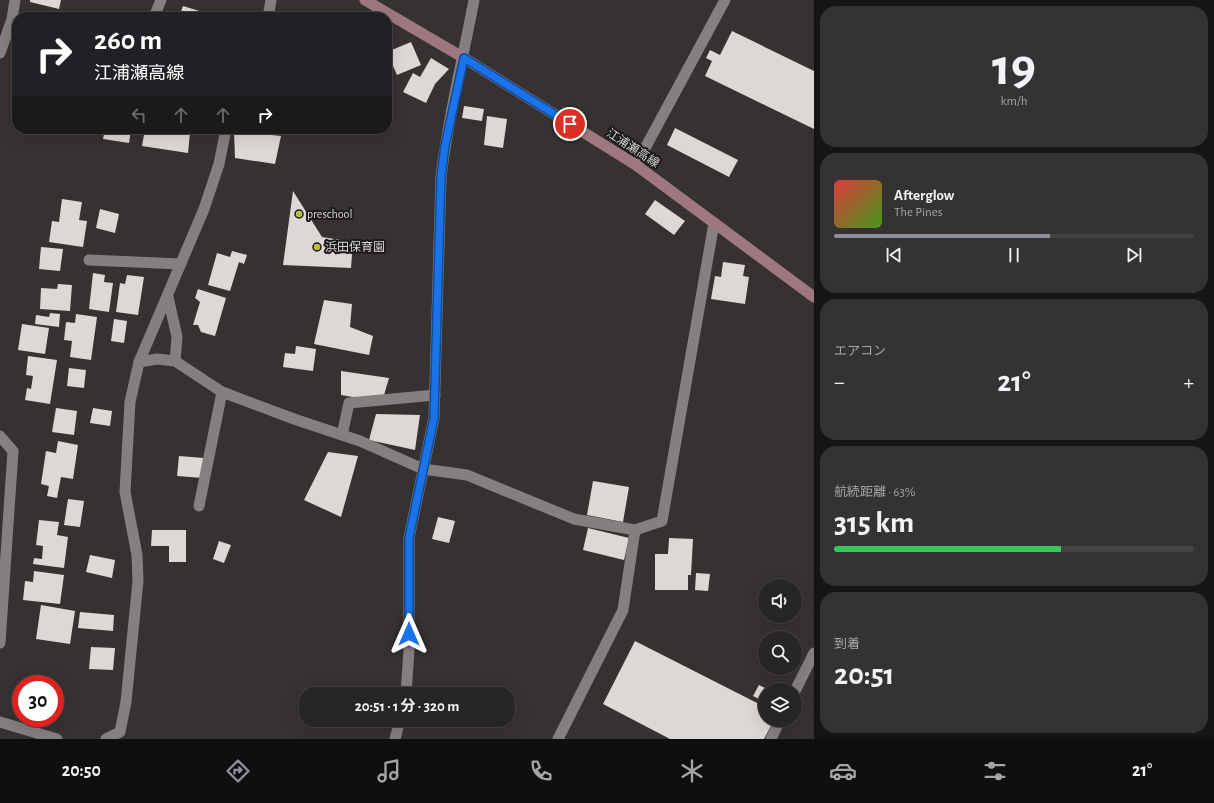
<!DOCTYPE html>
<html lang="ja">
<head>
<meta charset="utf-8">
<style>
  body { margin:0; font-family:"Alegreya Sans","Noto Sans JP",sans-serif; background:#343232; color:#f1f3f6; height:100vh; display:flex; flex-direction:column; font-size:15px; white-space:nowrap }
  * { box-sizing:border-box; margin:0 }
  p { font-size:13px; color:#a5a5a7 }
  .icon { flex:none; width:22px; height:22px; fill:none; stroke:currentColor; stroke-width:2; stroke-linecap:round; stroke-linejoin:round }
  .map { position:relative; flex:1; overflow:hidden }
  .sheet { display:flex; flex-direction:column; gap:6px; padding:6px; background:#161514; width:400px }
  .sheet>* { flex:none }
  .guide { position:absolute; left:12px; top:12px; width:380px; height:122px; border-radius:16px; box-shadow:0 4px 16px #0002,0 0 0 1px #444342; background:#202124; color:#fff; overflow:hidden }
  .buttons { position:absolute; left:758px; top:579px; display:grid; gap:8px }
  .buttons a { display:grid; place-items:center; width:44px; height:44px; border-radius:50%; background:#282625; box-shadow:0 4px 16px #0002,0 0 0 1px #444342; font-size:20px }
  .speed { position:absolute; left:12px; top:675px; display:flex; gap:8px; font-size:20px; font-weight:700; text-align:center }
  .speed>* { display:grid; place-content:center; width:52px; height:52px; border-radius:50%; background:#282625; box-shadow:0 4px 16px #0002,0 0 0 1px #444342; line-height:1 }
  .speed .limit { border:6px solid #d22; background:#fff; color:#111 }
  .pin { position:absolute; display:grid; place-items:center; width:34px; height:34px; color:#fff; margin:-17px; border:2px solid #fff; border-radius:50%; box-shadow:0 1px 4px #0007 }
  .me { position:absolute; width:44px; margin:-22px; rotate:0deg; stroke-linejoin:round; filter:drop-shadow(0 0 3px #0008) }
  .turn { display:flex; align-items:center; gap:14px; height:84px; padding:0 16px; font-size:18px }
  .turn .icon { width:52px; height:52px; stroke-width:2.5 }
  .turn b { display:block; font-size:28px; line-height:34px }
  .lanes { display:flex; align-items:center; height:38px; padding:0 16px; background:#0003; justify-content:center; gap:20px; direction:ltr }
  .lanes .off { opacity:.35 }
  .big { font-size:30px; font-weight:700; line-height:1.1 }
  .sheet .widget { flex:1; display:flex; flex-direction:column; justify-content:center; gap:6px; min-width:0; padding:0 14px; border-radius:16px; background:#343232 }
  .sheet .dial { align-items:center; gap:0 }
  .dial b { font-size:52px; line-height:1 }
  .song { display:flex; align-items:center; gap:12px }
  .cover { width:48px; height:48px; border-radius:6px; background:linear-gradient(135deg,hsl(0 70% 55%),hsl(100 70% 35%)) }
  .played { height:4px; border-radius:2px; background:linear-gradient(90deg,#8c9099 60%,#444342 60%) }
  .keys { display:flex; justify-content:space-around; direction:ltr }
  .heat { display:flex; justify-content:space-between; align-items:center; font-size:22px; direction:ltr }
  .charge { height:6px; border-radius:3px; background:linear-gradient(90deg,#34c759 63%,#444342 0) }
  .trip { position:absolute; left:299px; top:687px; width:216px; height:40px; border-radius:16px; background:#282625; box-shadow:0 4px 16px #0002,0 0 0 1px #444342; font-weight:700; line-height:40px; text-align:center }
  .menu { display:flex; height:64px; justify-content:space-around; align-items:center; background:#100f0f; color:#a5a5a7 }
  .menu .icon { width:28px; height:28px }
  .menu .current { color:#8c9099 }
  .menu b { font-size:18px; color:#f1f3f6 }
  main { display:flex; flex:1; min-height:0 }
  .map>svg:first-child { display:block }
</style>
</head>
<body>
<main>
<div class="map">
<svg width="814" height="739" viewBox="0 0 814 739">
  <rect width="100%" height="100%" fill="#353231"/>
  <g fill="#dbd8d5">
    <path d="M30 0H61L59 9 30 2Z"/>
    <path d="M183 6 206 13 205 17H179Z"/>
    <path d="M732 31 814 71V129L705 76 712 61 706 58 710 50 720 55Z"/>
    <path d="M411 42 421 65 397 75 387 52Z"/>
    <path d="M431 58 449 69 435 84 426 103 403 92 413 73 420 77Z"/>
    <path d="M464 106 484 109 482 121 462 118Z"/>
    <path d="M487 116 507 119 503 148 484 145Z"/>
    <path d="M675 128 738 160 729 177 667 145Z"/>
    <path d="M72 129H101L100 135 72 131Z"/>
    <path d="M105 129H131L129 143 103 139Z"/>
    <path d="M145 129H164L190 133 188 153 142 146Z"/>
    <path d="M234 131 281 136 275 164 235 158Z"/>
    <path d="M293 191 322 237 353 242 351 268 283 265Z"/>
    <path d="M62 199 82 202 79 220 87 221 83 247 49 242 52 221 59 222Z"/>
    <path d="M655 200 685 221 674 235 645 214Z"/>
    <path d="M100 209 119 214 115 233 96 228Z"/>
    <path d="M41 247 63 249 60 271 39 269Z"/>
    <path d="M232 251 247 255 244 264 239 262 230 291 208 285 217 253 230 257Z"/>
    <path d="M723 262 745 265 743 276 749 277 745 304 711 299 715 276 721 277Z"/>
    <path d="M93 273 105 275 104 282 113 283 109 312 89 309Z"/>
    <path d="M127 275 144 277 138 315 116 312 120 283 125 284Z"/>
    <path d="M58 284 72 285 70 311 40 309 41 288 57 289Z"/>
    <path d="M198 289 226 298 215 336 201 332 198 325H193L200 302 195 298Z"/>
    <path d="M324 300 352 304 350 327 373 336 369 355 314 344Z"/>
    <path d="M50 313 60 314 59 327 35 324 36 315 49 317Z"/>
    <path d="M76 314 97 317 91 360 70 357 72 341 64 340 66 322 75 323Z"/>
    <path d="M114 319 127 321 124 343 111 341Z"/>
    <path d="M22 324 49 328 45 354 18 350Z"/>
    <path d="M296 346 316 349 313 371 283 367 285 353 295 354Z"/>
    <path d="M28 356 57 360 50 404 25 400 27 388 31 389 33 376 26 375Z"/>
    <path d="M69 368 86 370 84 388 67 386Z"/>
    <path d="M341 371 389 378 382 402 341 395Z"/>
    <path d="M56 408 77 411 74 435 52 432Z"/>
    <path d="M93 408 112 411 110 426 90 423Z"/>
    <path d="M376 414 420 415 415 450 369 440Z"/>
    <path d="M58 441 78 445 73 479 61 477 57 498 47 496 49 486 41 484 46 451 56 453Z"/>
    <path d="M328 452 358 456 341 517 304 500Z"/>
    <path d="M179 456 204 458 203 478 177 476Z"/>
    <path d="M593 481 629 487 623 522 587 515Z"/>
    <path d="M68 499 84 501 80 527 64 525Z"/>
    <path d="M438 517 455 521 449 543 432 539Z"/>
    <path d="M39 520 59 522 57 535 68 537 64 568 33 564 34 558 42 559 43 546 36 545Z"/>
    <path d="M588 528 629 538 624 560 583 550Z"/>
    <path d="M152 530H186V562H169V546H151Z"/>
    <path d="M669 538 693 539 691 575H688V590H655V554H668Z"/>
    <path d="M219 541 231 545 224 563 213 559Z"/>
    <path d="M90 555 115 560 112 578 86 572Z"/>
    <path d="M34 571 64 575 60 604 23 600 25 581 33 582Z"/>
    <path d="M696 573 710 574 708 591 695 590Z"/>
    <path d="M41 605 75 611 70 644 36 639Z"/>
    <path d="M80 612 114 615 113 631 78 628Z"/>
    <path d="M635 641 765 707V720H774L764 739H670L603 704Z"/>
    <path d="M91 647 115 648 113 670 89 669Z"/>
    <path d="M759 685 769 690H765V702L753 696Z"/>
    <path d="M21 692V714L15 712Z"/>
  </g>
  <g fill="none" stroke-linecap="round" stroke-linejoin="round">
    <g stroke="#84807f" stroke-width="11">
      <path d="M154 17 161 0"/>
      <path d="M268 17 271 0"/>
      <path d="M0 53 12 19 15 0"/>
      <path d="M636 165 725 0"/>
      <path d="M89 260 181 264"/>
      <path d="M168 297 177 337 175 361"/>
      <path d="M139 362 157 359 175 361 222 392 294 419 360 441 423 469 467 475 574 519 635 530 623 610 558 739"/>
      <path d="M342 435 349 403 435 395"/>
      <path d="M0 436 13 451 0 643"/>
      <path d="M199 506 222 392"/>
      <path d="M635 530 662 521 714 223"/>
      <path d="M795 691 814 653"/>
      <path d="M406 694 409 650V538L434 418 441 177C448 117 463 59 474 0"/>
      <path d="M0 722 57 739"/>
      <path d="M106 739 120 732 126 702 138 581 137 555 125 492 130 402 139 362 204 209 219 164 226 129"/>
      <path d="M395 739 400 720"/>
      <path d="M771 739 780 720"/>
    </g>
    <path stroke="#9e787e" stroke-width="11" d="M365 0 464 58 636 165 814 297"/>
  </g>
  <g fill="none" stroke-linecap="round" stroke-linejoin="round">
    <g stroke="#114b97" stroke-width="10">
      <path id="route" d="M409 634V538L434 418 441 177 445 146 464 58 570 124"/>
    </g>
    <use href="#route" stroke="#1a73e8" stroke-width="7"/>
  </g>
  <g fill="#bcbf44" stroke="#1c1a1a" stroke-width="1.5">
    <circle cx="299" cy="214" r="4"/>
    <circle cx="317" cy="247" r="4"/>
  </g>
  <g text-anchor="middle" stroke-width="4" stroke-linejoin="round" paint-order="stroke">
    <g font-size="12" fill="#d9d7d6" stroke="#1c1a1a">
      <text transform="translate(633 148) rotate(33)" y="4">江浦瀬高線</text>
    </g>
    <g font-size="12" fill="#d9d7d6" stroke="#1c1a1a" text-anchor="start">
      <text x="307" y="218">preschool</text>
      <text x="325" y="251">浜田保育園</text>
    </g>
  </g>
</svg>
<div class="buttons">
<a><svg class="icon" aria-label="sound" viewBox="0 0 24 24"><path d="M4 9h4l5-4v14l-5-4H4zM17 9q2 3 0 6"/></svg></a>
<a><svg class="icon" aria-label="search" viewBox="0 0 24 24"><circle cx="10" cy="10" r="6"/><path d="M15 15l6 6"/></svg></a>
<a><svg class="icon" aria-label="layers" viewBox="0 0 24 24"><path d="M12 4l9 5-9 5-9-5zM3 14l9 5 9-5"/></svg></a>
</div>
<div class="speed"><div class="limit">30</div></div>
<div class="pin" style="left:570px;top:124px;background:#d93025"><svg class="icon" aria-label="arrive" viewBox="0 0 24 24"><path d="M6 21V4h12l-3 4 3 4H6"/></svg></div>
<svg class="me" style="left:409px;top:634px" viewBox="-20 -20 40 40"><path d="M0-17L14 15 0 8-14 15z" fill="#1a73e8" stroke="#fff" stroke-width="4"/></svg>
<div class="trip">20:51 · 1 分 · 320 m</div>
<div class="guide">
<div class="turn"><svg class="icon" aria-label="right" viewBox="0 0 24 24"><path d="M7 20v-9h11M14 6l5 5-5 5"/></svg><div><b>260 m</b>江浦瀬高線</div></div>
<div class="lanes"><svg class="icon off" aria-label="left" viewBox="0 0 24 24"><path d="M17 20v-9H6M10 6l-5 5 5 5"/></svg><svg class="icon off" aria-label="ahead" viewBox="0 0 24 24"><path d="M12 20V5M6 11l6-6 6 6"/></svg><svg class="icon off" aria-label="ahead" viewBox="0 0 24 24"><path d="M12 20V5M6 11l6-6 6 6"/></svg><svg class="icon" aria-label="right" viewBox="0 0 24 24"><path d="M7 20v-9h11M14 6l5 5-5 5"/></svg></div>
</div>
</div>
<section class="sheet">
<div class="widget dial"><b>19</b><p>km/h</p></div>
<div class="widget">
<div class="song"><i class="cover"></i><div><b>Afterglow</b><p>The Pines</p></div></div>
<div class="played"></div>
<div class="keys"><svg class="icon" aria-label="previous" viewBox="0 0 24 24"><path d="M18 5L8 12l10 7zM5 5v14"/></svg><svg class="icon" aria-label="pause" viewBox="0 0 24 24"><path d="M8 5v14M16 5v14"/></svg><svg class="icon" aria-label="next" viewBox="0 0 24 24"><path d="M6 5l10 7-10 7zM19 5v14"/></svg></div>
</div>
<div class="widget"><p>エアコン</p>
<div class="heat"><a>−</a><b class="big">21°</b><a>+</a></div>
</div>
<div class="widget"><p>航続距離 · 63%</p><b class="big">315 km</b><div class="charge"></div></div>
<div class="widget"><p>到着</p><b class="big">20:51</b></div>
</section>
</main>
<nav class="menu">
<b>20:50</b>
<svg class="icon current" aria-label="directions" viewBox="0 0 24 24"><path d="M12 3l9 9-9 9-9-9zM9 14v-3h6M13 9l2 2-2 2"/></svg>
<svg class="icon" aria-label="music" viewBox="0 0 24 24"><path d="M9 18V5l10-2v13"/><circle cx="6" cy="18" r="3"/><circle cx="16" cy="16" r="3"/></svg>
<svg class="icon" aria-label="phone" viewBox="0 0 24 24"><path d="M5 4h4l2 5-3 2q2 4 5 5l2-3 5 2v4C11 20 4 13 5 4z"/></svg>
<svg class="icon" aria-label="climate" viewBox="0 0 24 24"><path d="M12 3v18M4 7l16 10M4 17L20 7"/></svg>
<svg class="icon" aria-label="car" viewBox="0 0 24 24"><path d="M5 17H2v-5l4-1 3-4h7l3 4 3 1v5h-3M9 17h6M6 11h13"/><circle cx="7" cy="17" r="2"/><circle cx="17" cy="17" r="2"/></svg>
<svg class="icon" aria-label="filters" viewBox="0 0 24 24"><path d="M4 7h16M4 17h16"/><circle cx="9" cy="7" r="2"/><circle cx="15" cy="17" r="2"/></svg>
<b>21°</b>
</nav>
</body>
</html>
